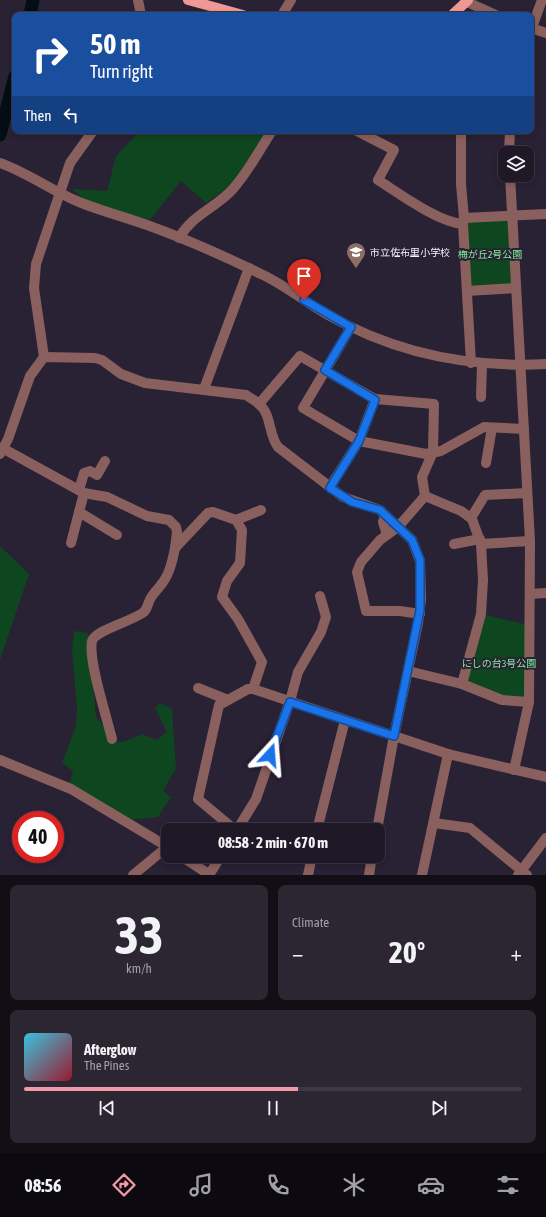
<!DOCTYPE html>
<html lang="en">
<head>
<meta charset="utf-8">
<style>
  body { margin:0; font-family:"Asap Condensed","Noto Sans JP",sans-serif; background:#2c2633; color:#f1f3f6; height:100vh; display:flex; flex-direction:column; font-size:15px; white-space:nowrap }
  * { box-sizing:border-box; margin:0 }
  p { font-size:13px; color:#a1a0a7 }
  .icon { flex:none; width:22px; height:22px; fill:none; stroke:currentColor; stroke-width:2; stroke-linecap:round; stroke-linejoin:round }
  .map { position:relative; height:875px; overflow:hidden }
  .details { display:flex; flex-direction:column; gap:10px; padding:10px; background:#110e15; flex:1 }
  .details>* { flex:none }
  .hud { position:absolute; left:12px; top:12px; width:522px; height:122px; border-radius:8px; box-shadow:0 2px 6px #0003,0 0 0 1px #3c3844; background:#1a4fa0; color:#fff; overflow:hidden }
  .buttons { position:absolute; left:498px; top:146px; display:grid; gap:8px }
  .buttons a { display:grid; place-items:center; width:36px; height:36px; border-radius:8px; background:#1f1927; box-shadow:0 2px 6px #0003,0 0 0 1px #3c3844; font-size:20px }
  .speed { position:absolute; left:12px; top:811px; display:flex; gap:8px; font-size:20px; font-weight:700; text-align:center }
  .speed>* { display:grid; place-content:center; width:52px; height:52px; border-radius:50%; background:#1f1927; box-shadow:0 2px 6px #0003,0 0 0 1px #3c3844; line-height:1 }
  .speed .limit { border:6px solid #d22; background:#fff; color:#111 }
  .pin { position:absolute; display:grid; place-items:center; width:34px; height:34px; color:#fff; margin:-41px -17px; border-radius:50% 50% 50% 0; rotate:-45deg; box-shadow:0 0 4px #0007 }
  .pin .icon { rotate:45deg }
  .me { position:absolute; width:44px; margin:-22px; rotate:19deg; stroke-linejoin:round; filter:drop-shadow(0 0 3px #0008) }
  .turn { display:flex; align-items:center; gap:14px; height:84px; padding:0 12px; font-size:18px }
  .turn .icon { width:52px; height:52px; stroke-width:2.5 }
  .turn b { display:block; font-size:28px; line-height:34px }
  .then { display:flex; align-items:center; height:38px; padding:0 12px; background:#0003; gap:8px; font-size:15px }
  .big { font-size:30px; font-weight:700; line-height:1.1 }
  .details .widget { flex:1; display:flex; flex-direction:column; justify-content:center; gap:6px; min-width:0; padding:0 14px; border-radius:8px; background:#2c2633 }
  .details .dial { align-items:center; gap:0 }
  .dial b { font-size:52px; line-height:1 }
  .song { display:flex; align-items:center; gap:12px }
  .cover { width:48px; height:48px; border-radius:6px; background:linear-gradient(135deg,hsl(190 70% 55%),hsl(350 70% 35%)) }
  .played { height:4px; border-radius:2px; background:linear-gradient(90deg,#f39aa8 55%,#3c3844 55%) }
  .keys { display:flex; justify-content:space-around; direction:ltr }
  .heat { display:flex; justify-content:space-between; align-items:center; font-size:22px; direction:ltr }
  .details .tiles { flex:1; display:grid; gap:10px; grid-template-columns:1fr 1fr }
  .widget:last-child { grid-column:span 2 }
  .trip { position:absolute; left:161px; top:823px; width:224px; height:40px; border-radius:8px; background:#1f1927; box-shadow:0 2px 6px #0003,0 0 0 1px #3c3844; font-weight:700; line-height:40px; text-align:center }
  .tabs { display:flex; height:64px; justify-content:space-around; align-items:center; background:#0c0a10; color:#a1a0a7 }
  .tabs .icon { width:28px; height:28px }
  .tabs .on { color:#f39aa8 }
  .tabs b { font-size:18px; color:#f1f3f6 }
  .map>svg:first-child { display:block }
</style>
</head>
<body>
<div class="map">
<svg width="546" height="875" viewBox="0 0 546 875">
  <rect width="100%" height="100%" fill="#292134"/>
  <g fill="#0e461f">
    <path d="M140 131H267L231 185 206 203 181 181 150 220 86 201 72 189 107 191 116 156Z"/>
    <path d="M507 219 510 222 512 284 470 287 467 223 470 221Z"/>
    <path d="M0 546 29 574 0 660Z"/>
    <path d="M481 614 529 625V702L462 684Z"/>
    <path d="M74 631 88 633 96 717 106 728 111 741 123 742 142 734 156 740 167 732 155 708 160 703 172 709 176 768 163 791 171 797 158 817 129 820 69 784 73 771 62 763 76 726 77 707 72 652Z"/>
  </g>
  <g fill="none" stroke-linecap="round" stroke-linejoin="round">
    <g stroke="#020e14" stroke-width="13">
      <path d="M30 15 33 0"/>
      <path d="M0 135 15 76"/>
    </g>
    <g stroke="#8a605e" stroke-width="10">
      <path d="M138 0 141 15"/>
      <path d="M467 2 496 15"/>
      <path d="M282 15 291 0"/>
      <path d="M531 28 546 33"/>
      <path d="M531 30 542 0"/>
      <path d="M357 131 394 150 378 180C400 194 438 222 463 224"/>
      <path d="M461 131V184L464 218 463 224 471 363"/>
      <path d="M509 153 510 131"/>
      <path d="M0 163C28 173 52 191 79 202 101 211 125 217 147 225 186 239 224 256 261 274 285 285 305 302 328 315 395 353 469 368 546 364"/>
      <path d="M510 175 530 541 529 702 514 770"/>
      <path d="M464 218 546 214"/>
      <path d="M179 238C193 214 214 209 232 190 247 174 260 149 272 131"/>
      <path d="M467 291 516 288"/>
      <path d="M351 327 303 408 359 441 426 454 441 451 484 427 524 429"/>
      <path d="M44 357 34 288 36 264 70 163 93 131"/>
      <path d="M204 389 249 268"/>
      <path d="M481 397 482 364"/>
      <path d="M259 404 300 356 375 399 434 404 433 452 422 477 425 496"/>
      <path d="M2 448 84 493 107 497 147 516 169 520 176 527 177 532 175 548 208 513 213 512 236 520 242 530 240 563 227 581 222 597 238 619 262 662 253 689"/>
      <path d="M0 454 8 439 30 376 44 357 95 358 102 360 121 374 145 383 246 395C250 398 256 401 259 404 272 415 268 434 278 447L343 497 380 510 412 540 420 561 421 600 418 623 394 736 377 830"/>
      <path d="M486 463 492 428"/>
      <path d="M330 487 359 441 375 399"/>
      <path d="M79 490 84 473 90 471 97 475 105 461"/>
      <path d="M79 512 117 535"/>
      <path d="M385 516 383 522 387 535"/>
      <path d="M471 518 485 495 527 493"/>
      <path d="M236 520 261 510"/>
      <path d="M71 543 84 493"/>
      <path d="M454 544 480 539"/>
      <path d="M481 544 530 541"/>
      <path d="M530 594 546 593"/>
      <path d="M420 614 400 611H366L357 572 361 562 380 540 398 527 425 496 461 511 472 519 481 544 483 580 481 614 462 684"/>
      <path d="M408 671 462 684 502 700 529 702"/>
      <path d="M198 688 228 700"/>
      <path d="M112 739C107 718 88 660 92 641 95 630 133 621 144 612 148 608 148 601 152 596 156 590 161 586 165 579 171 570 173 558 175 548"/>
      <path d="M0 760 71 789 168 847"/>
      <path d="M434 823 470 828 527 875"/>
      <path d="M235 830 198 799 219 705 248 689H253L448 754 546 777"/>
      <path d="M237 830 256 799 290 701 298 672 321 632 326 617 320 596"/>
      <path d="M317 830 345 720"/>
      <path d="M181 856 210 875"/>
      <path d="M133 875 167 847"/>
      <path d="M209 875 221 856"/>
      <path d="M308 875 312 856"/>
      <path d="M369 875 372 856"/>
      <path d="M422 875 448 754"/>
      <path d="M518 875 546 838"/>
    </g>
    <g stroke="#f09895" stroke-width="10">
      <path d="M188 0 243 15"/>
      <path d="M452 15 468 0"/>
    </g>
  </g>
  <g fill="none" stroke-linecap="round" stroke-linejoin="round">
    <g stroke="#114b97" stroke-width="10">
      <path id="route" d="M270 755 290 702 394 736 420 610V560L412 540 380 510 352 502 330 488 359 441 375 400 325 370 351 327 304 300"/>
    </g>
    <use href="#route" stroke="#1a73e8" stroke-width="7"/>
  </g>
  <defs>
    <g id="school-pin" transform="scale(1)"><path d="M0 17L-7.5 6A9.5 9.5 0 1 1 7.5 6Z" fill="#8d6e63" stroke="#292134"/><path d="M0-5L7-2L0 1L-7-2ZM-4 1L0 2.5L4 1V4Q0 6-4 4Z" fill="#fff"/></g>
  </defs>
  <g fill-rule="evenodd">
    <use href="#school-pin" x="356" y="252"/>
  </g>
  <g text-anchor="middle" stroke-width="4" stroke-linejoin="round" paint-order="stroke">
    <g font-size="10" fill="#f6f1ff" stroke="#292134" text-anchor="start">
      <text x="370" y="256">市立佐布里小学校</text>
    </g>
    <g font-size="10" fill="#85f19d" stroke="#292134">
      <text x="490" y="258">梅が丘2号公園</text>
      <text x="499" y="667">にしの台3号公園</text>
    </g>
  </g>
</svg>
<div class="buttons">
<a><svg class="icon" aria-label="layers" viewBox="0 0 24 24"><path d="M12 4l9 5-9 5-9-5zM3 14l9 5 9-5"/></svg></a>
</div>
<div class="speed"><div class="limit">40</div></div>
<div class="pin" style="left:304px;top:300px;background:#d93025"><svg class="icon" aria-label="arrive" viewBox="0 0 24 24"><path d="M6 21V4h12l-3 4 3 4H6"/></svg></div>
<svg class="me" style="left:270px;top:755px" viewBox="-20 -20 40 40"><path d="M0-17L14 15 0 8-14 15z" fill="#1a73e8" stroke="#fff" stroke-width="4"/></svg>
<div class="trip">08:58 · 2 min · 670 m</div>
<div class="hud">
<div class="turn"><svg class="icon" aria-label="right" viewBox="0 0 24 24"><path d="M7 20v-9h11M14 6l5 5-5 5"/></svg><div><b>50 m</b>Turn right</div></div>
<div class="then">Then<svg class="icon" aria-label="left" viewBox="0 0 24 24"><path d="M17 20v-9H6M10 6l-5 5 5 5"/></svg></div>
</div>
</div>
<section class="details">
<div class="tiles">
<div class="widget dial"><b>33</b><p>km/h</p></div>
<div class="widget"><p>Climate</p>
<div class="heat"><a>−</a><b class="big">20°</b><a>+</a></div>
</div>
<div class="widget">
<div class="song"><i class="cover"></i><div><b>Afterglow</b><p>The Pines</p></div></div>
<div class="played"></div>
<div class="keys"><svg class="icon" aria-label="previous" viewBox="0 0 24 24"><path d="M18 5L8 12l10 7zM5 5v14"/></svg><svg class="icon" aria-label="pause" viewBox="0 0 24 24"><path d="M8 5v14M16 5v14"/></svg><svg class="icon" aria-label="next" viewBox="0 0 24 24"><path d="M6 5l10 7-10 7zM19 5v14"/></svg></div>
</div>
</div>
</section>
<nav class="tabs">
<b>08:56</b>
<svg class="icon on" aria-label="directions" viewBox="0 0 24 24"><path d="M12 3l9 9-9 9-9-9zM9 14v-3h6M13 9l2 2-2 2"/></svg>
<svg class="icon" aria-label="music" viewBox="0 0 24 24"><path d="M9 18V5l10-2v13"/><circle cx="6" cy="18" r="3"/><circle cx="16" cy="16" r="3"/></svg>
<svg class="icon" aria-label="phone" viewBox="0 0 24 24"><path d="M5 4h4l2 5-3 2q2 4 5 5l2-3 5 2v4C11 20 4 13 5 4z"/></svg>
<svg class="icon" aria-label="climate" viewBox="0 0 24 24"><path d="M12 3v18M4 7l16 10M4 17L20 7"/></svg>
<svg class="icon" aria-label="car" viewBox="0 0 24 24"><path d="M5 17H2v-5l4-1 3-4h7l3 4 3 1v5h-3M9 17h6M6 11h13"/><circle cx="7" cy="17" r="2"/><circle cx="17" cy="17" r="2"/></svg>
<svg class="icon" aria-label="filters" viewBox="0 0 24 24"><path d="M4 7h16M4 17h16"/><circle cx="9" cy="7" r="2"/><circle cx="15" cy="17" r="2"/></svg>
</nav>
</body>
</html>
